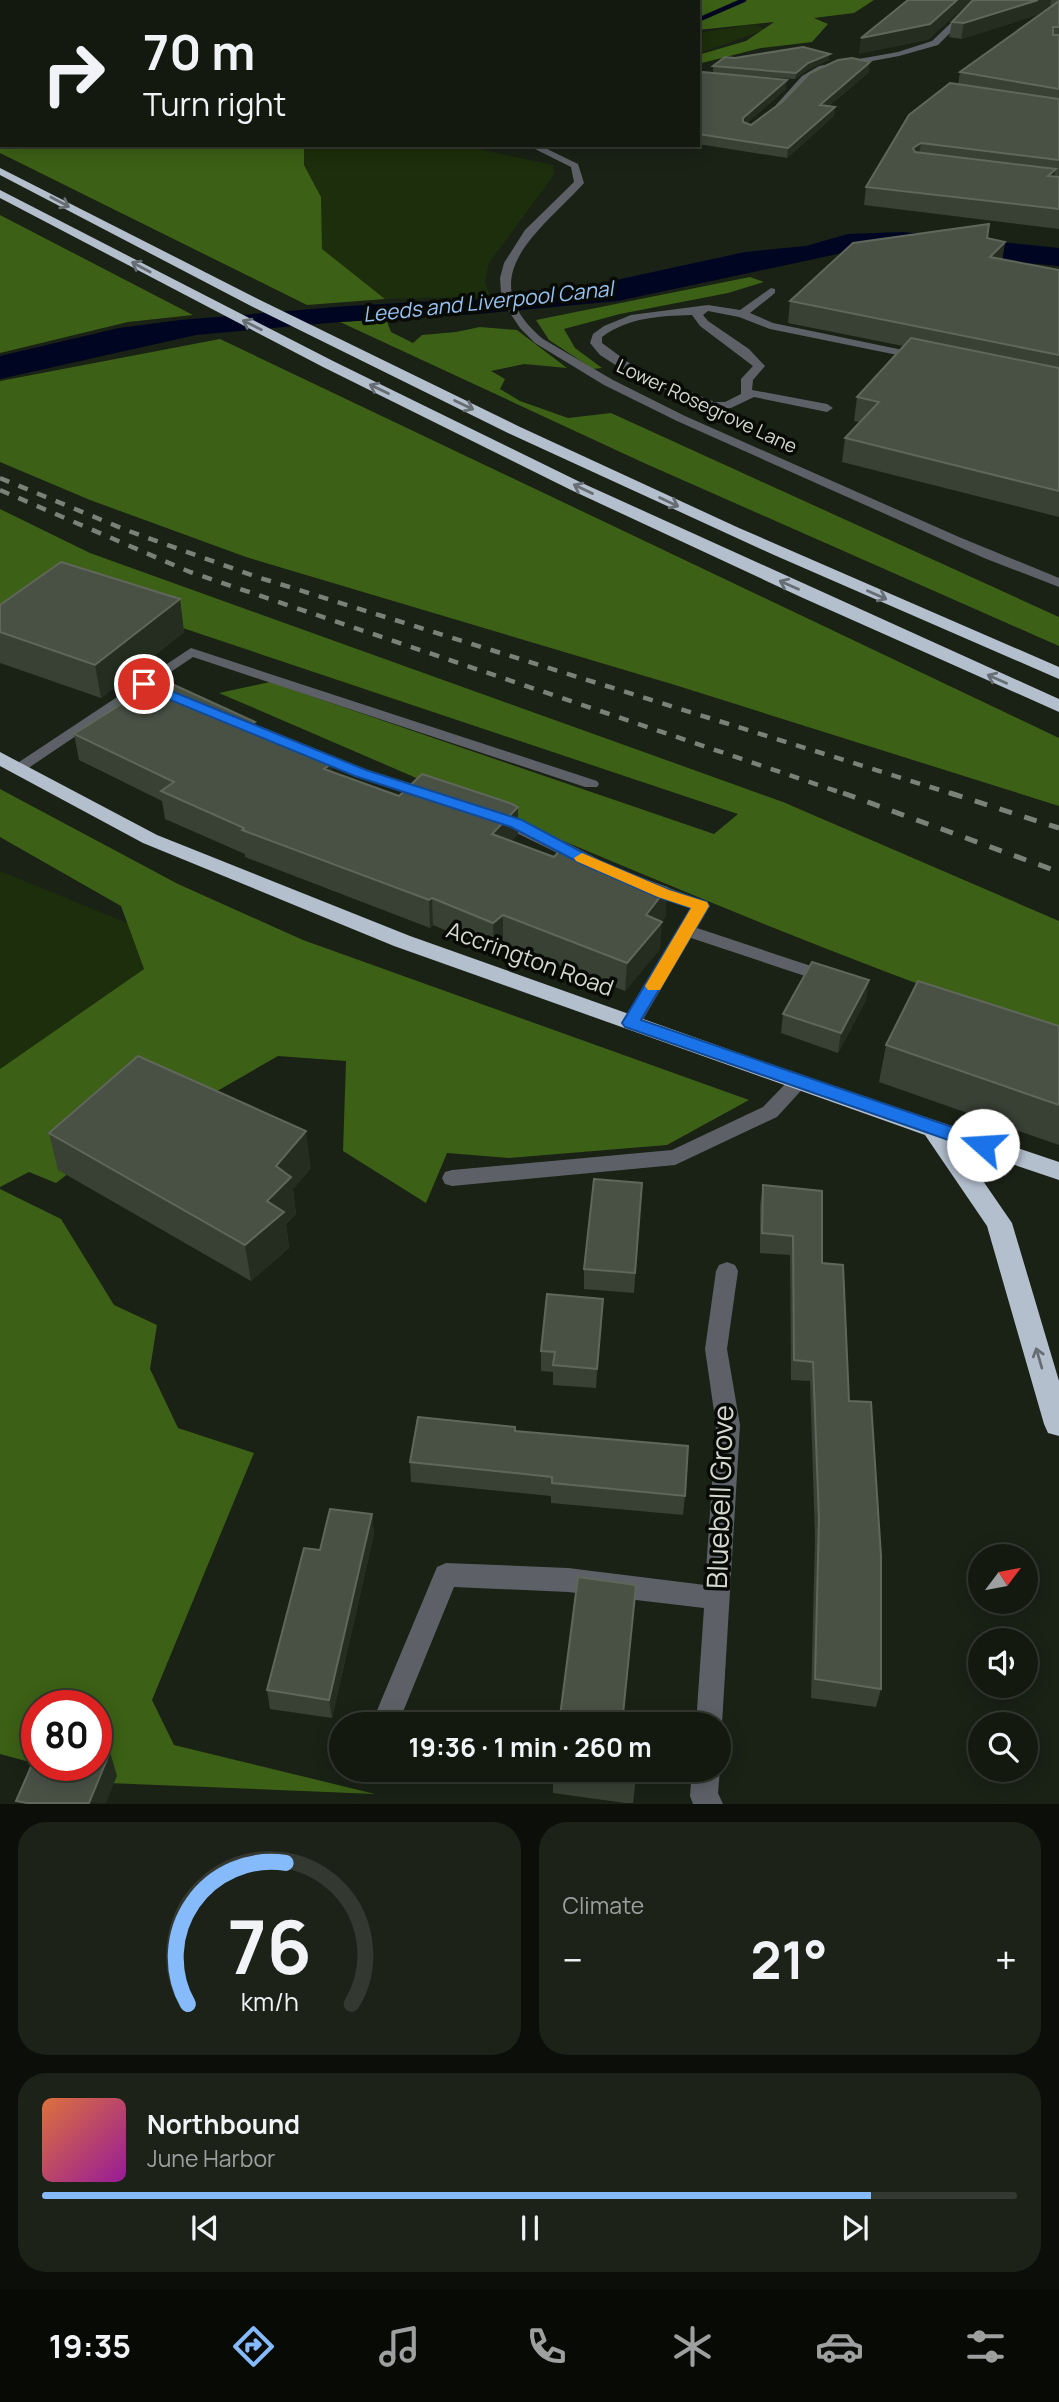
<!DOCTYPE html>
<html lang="en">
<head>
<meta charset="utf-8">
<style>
  body { margin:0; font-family:Manrope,sans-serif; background:#1d2219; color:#f1f3f6; height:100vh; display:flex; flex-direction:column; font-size:26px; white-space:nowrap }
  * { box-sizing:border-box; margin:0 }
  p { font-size:23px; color:#9da09f }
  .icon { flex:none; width:38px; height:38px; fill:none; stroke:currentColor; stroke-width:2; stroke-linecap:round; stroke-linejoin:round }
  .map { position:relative; height:1804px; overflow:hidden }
  .side { display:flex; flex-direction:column; gap:18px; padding:18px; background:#0b0e09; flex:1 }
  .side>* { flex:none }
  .top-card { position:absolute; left:0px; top:0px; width:700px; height:147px; box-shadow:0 4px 18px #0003,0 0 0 2px #333830; background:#141910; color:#f1f3f6; overflow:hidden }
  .needle { width:46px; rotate:58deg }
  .fabs { position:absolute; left:968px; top:1544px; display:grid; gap:14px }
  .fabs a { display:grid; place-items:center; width:70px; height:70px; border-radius:50%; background:#141910; box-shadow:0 4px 18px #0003,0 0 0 2px #333830; font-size:35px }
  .speed { position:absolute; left:21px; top:1690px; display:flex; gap:14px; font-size:35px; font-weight:700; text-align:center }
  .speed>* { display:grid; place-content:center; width:91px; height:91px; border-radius:50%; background:#141910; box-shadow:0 4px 18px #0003,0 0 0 2px #333830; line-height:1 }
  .speed .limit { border:10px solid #d22; background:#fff; color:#111 }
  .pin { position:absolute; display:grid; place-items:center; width:60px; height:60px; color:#fff; margin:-30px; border:4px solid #fff; border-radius:50%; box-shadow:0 2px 7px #0007 }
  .me { position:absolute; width:77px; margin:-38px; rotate:289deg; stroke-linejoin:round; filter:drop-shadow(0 0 5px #0008) }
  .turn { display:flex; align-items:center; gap:24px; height:147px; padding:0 28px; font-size:32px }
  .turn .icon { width:91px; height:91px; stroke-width:2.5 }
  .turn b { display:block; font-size:49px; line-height:60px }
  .big { font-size:52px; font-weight:700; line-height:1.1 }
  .side .tile { flex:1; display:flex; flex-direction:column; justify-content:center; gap:10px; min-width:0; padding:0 24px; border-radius:28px; background:#1d2219 }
  .side .dial { align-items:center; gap:0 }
  .dial svg { height:182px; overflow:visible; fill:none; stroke:#333830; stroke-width:7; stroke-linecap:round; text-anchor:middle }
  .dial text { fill:#f1f3f6; stroke:none }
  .song { display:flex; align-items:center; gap:21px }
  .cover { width:84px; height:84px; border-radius:10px; background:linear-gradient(135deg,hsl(20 70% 55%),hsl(300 70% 35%)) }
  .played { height:7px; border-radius:4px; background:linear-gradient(90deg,#86bbfb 85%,#333830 85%) }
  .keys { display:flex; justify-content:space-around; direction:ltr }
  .heat { display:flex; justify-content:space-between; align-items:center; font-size:38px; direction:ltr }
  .side .tiles { flex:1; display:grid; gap:18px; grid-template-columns:1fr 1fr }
  .tile:last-child { grid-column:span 2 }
  .trip { position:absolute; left:329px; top:1712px; width:402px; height:70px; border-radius:35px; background:#141910; box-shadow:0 4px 18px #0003,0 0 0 2px #333830; font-weight:700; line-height:70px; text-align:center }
  .tab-bar { display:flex; height:112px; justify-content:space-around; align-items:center; background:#080a06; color:#9da09f }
  .tab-bar .icon { width:49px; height:49px }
  .tab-bar .on { color:#86bbfb }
  .tab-bar b { font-size:32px; color:#f1f3f6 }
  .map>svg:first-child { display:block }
</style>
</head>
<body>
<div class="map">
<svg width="1059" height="1804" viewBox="0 0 1059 1804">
  <rect width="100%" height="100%" fill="#1a2115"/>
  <g fill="#1c2e0b">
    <path d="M0 0H262L2 2V43Z"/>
    <path d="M756 24 764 30 698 54V33Z"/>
    <path d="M304 145H461L553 165 554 175 489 263 485 283 492 300 465 297 385 299 321 249V198L304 165Z"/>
    <path d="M0 871 127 923 144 969 0 1069Z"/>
  </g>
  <g fill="#3c6016">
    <path d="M276 0H874L854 13 814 18 828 24 812 42 761 48 698 64V55L746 41 774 22 698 30V2H273Z"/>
    <path d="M0 56 2 145H304V165L321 197 322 249 385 299 307 305 0 153Z"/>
    <path d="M0 215 193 315 128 322 0 353Z"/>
    <path d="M750 277 764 282 728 293 620 314 564 329 575 348 602 368 593 369 549 340 536 320Z"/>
    <path d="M386 319 391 332 413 343 422 335 456 332 480 327 517 330 567 368 524 364 491 371 505 379 500 389 520 401 568 418 611 413 1059 617V646L644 463 340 322Z"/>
    <path d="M220 339 1059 738V806L675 685 246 557 90 500 0 462V381Z"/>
    <path d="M0 509 90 553 783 802 1059 921V1035C773 936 497 812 219 693L270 682 714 834 738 814 66 589 0 629Z"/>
    <path d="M0 789 178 884 303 940 749 1100 667 1145 509 1158 447 1153 426 1203 343 1151 346 1061 278 1056 205 1098 145 1114 56 1183 29 1172 0 1187V1069L144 969 121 906 0 837Z"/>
    <path d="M0 1189 61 1219 114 1305 157 1325 150 1369 178 1428 254 1453 152 1700 174 1745 375 1794 108 1783 96 1766V1706H37V1764L0 1754Z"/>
  </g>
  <path fill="#000621" d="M903 232 1059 248V266L1026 263 1005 265 856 250 618 301 477 314 340 322 196 335 0 379V356L119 328 180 320 348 306 455 300 529 299 745 252 806 246 848 234Z"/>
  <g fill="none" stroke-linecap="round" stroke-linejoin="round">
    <path stroke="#000621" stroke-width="4.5" d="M698 20 744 0"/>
    <g fill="#5d6167" fill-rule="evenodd">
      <path d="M975 0H983L938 45 899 56 824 70 808 80 783 107 776 105 802 76 819 66 898 52 932 41Z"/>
      <path d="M1020 0 1059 6V10L1021 2Z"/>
      <rect x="0" y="43" width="2" height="4"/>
      <path d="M527 145H539L578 164 584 183C541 231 469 276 543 339L613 380 685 416 959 537 1059 578V587L984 558 677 421 604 385 535 343 520 328 506 307 501 293 500 278 504 263 525 230 574 182 571 167Z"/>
      <path d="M771 288 775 289V293L750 313 773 323 922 354 928 357 922 360 770 329 739 317 708 311 703 315 708 321 749 349 765 366 753 380 752 390 827 404 833 408 827 412 754 397 731 408 709 409 628 373 600 355 590 343 593 334 604 326 631 315 708 305 740 310ZM692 315 700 326 753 366 741 379V394L725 402H714L636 368 602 343V337C629 317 660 316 692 315Z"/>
      <path d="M191 648 597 781 599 784 597 787H585L193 657 24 771H12L10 768Z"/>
      <path d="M235 716 367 770 437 792 439 795 431 800 355 776 230 724 227 721Z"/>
      <path d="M498 812 523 820 598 859 601 863 592 868 586 867 492 821 490 817Z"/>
      <path d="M647 880 707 902 710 906 697 928 814 967 817 971 814 975 808 977 691 938 638 1028H624L622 1023 691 908 641 890 638 886 641 882Z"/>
      <path d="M798 1076 805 1078 808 1083 777 1117 675 1165 452 1186 445 1184 442 1178 445 1172 452 1170 672 1150 763 1107 791 1078Z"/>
      <path d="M727 1262 735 1265 738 1271 727 1349 740 1425 722 1724 719 1731V1724H696L704 1608 568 1592 454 1587 398 1724H374L373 1720 437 1567 446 1563 568 1568 705 1585 716 1425 705 1349 716 1271 719 1265Z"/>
      <path d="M719 1768 720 1769 718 1793 723 1804H693L690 1796 692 1769Z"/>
    </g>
    <g fill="#b4bfce" fill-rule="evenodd">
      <path d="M0 168 260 300 518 426 739 528 1059 667V679L774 555 508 433 251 306 0 175Z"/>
      <path d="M0 190 333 361 582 483 1059 699V712L803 598 571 490 323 367 0 198Z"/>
      <path d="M0 752 157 835 410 936 806 1077 1059 1162V1180L959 1146 1012 1223 1059 1381V1436L1048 1433 1044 1424 987 1226 925 1135 394 946 143 843 0 766Z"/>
    </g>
    <g stroke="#7c8178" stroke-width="4.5" stroke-dasharray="10 10" stroke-linecap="butt">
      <path d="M0 478 126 530 254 576 956 795"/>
      <path d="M0 490 190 572 848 795"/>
    </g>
    <g stroke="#7c8178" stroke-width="5" stroke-dasharray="13 13" stroke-linecap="butt">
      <path d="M843 793 1059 872"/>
      <path d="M950 793 1059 828"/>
    </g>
  </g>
  <g fill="#394034">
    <path d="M973 0H1059V229L864 205 866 187 958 85 960 72 1043 13 961 39 949 37 952 22Z"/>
    <path d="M829 60 807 70 795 79 713 73V66Z"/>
    <path d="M869 72 829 106 835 107 834 116 787 158 698 144V76L786 89 747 123 751 125Z"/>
    <path d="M1005 242 1002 259 1059 270V517L842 462 845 438 860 422 854 421 857 397 903 346 788 323 790 301Z"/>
    <path d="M180 599 184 632 101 698 0 663V605Z"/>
    <path d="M255 722 256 732 333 772 399 796 518 834 511 841 666 916 661 921 660 949 625 991 503 943 494 951 433 925 430 928 245 857V854L165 819 162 801 79 760 74 734Z"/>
    <path d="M866 1000 838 1053 781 1033 783 1014Z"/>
    <path d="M1059 1026V1145L879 1082 886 1045Z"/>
    <path d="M49 1133 311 1168 293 1189 296 1214 286 1224 289 1248 251 1281 58 1170Z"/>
    <path d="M642 1183 634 1293 584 1289V1269Z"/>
    <path d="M763 1185 822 1263 849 1401 881 1689 876 1707 811 1698 815 1538 810 1381 791 1380 790 1255 760 1253V1205Z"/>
    <path d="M603 1299 596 1388 553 1385V1372L541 1371V1351Z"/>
    <path d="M515 1427V1431L685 1496 683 1515 551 1503V1496L411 1482 410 1462Z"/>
    <path d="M372 1514 374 1534 332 1718 270 1709 267 1690Z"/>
    <path d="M553 1769H637L633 1803H625L553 1793Z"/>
  </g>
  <g fill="#252d20">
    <path d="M957 0H972L928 40 859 54 861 38Z"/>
    <path d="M1038 0H1051L1050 11 961 39 964 23Z"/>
    <path d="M830 54 829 60 807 70 795 79 796 73 808 63Z"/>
    <path d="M870 62 869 72 819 114 820 105Z"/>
    <path d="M787 80 786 89 742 128 743 118Z"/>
    <path d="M835 107 834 116 787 158 788 148Z"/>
    <path d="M921 143 918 160 913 148Z"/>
    <path d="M1056 169 1052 187 1048 176Z"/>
    <path d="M1005 242 1002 262 990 257Z"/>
    <path d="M180 599 184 632 101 698 95 665Z"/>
    <path d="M255 722 258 749 246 728Z"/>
    <path d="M332 763 334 790 324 769Z"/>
    <path d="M518 807V834L492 862V834Z"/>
    <path d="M667 888 666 916 653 933 662 922 660 949 625 991 627 963 646 915Z"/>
    <path d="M432 898 433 925 430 928 429 900Z"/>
    <path d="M503 915V943L494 951 493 923Z"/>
    <path d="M869 980 866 1000 838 1053 841 1033Z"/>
    <path d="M306 1131 311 1168 293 1189 296 1214 286 1224 289 1248 251 1281 245 1245 267 1201 276 1166Z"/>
    <path d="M603 1299 602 1319 596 1388 597 1369Z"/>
    <path d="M372 1514 374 1534 332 1718 329 1700Z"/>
    <path d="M636 1585 623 1724H622Z"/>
    <path d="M110 1752 117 1776 106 1803H89Z"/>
  </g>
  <g fill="#495145" stroke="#5f665a" stroke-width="2">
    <path d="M908 0H957L930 24 861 38Z"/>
    <path d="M973 0H1038L964 23 952 22Z"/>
    <path d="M1059 1V27H1053V35H1059V89L960 72Z"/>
    <path d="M803 47 830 54 808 63 796 73 713 66 725 57 735 58Z"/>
    <path d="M852 58 870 62 820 105 835 107 788 148 698 134V81L700 79H698V76L703 72 787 80 743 118V122L751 125 782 102 810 73 838 60Z"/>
    <path d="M950 83 1059 99V160L921 143 913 148 915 152 1056 169 1048 176 1059 177V209L866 187 909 115Z"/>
    <path d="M989 224 987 238 1005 242 990 257 1059 270V355L790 301 853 243Z"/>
    <path d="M911 338 1059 368V491L845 438 879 402 857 397Z"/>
    <path d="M61 562 180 599 95 665 0 632V605Z"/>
    <path d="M161 679 255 722 246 728 332 763 324 769 399 796 422 774 510 803 518 807 492 834 554 857 561 849 667 888 646 915 662 922 627 963 503 915 493 923 432 898 429 900 242 830 244 828 161 791 174 782 74 734Z"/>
    <path d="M812 962 869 980 841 1033 783 1014Z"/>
    <path d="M918 981 1059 1026V1105L886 1045Z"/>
    <path d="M138 1056 306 1131 276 1166 291 1177 267 1201 284 1212 245 1245 49 1133Z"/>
    <path d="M594 1179 642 1183 635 1273 584 1269Z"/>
    <path d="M763 1185 822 1191V1263L843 1265 849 1401 871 1402 881 1556V1689L815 1679 819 1519 813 1362 794 1360 793 1236 762 1233Z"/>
    <path d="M547 1294 603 1299 597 1369 553 1365 555 1352 541 1351Z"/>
    <path d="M418 1417 515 1427V1431L688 1446 685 1496 552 1483V1477L410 1462Z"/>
    <path d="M330 1509 372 1514 329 1700 267 1690 304 1548 320 1550Z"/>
    <path d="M578 1577 636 1585 622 1724H559Z"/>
    <path d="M96 1748 110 1752 89 1803H27L16 1801 37 1753V1766H96Z"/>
    <path d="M568 1769H636L635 1779Z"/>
  </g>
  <defs><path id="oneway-shaft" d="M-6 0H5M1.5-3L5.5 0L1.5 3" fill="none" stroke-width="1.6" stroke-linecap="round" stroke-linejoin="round" transform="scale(1.75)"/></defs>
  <g stroke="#666e74">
    <use href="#oneway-shaft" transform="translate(60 202) rotate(28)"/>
    <use href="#oneway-shaft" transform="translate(141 267) rotate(-152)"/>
    <use href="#oneway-shaft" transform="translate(252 325) rotate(-153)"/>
    <use href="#oneway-shaft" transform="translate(379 389) rotate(-154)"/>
    <use href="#oneway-shaft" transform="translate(464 405) rotate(26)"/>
    <use href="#oneway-shaft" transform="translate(583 489) rotate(-154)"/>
    <use href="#oneway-shaft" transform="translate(669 502) rotate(25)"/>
    <use href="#oneway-shaft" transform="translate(789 585) rotate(-156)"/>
    <use href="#oneway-shaft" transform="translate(877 595) rotate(24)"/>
    <use href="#oneway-shaft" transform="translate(997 679) rotate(-156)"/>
    <use href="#oneway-shaft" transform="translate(1039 1358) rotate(-106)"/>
  </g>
  <path fill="#1a73e8" stroke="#114b97" stroke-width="2" d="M144 680 366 770 522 820 593 858 669 890 707 902 709 906 641 1020 990 1140 992 1145 990 1150H977L625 1027 622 1023 691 908 658 897 582 864 511 827 355 776 139 687 137 684Z"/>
  <path fill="#f59e0b" d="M582 853 669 890 707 902 709 906 660 990H648L645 986 691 908 658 897 576 861 574 858Z"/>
  <g text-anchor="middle" stroke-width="7" stroke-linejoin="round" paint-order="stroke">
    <g font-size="19" fill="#d4d8d0" stroke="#070a05">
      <text transform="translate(707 406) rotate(25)" y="7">Lower Rosegrove Lane</text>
    </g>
    <g font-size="21" font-style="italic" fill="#98c1f3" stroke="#070a05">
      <text transform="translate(488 302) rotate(-6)" y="7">Leeds and Liverpool Canal</text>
    </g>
    <g font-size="23" fill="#d4d8d0" stroke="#070a05">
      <text transform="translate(530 959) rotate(20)" y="8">Accrington Road</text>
    </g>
    <g font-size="28" fill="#d4d8d0" stroke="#070a05">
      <text transform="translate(720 1497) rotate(-88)" y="10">Bluebell Grove</text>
    </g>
  </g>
</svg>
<div class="fabs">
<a><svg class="needle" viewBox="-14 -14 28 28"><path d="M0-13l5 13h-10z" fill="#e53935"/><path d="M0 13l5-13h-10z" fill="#9da09f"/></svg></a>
<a><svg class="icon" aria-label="sound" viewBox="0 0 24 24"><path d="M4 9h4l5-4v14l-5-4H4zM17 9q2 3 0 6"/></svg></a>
<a><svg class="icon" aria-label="search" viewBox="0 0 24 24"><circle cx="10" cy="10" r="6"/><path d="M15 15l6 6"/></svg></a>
</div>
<div class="speed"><div class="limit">80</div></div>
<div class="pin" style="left:144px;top:684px;background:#d93025"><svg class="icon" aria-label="arrive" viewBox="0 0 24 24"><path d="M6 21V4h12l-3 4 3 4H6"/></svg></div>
<svg class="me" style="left:983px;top:1145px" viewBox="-20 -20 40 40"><circle r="19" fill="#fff"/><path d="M0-13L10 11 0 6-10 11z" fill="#1a73e8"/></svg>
<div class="trip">19:36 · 1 min · 260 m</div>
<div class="top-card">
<div class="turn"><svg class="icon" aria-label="right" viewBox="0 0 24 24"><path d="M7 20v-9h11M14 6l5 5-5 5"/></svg><div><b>70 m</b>Turn right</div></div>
</div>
</div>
<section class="side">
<div class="tiles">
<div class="tile dial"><svg viewBox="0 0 100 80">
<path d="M14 69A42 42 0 1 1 86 69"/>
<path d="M14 69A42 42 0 0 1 57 7" stroke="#86bbfb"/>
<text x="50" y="56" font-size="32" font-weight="700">76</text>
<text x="50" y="72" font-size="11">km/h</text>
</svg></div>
<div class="tile"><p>Climate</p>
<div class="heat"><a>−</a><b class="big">21°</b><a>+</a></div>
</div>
<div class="tile">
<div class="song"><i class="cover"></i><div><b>Northbound</b><p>June Harbor</p></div></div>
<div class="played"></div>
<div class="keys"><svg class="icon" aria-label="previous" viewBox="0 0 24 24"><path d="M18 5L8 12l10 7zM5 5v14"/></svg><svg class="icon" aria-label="pause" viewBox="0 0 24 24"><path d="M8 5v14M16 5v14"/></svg><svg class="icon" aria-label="next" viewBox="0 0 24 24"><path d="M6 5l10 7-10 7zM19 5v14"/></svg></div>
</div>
</div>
</section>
<nav class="tab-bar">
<b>19:35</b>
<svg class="icon on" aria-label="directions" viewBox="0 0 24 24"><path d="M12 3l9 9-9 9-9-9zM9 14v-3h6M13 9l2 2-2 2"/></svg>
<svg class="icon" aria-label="music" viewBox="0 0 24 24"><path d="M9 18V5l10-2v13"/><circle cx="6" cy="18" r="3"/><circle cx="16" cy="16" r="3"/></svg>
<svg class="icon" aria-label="phone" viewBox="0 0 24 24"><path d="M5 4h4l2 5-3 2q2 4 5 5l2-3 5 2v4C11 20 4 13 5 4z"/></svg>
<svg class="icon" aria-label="climate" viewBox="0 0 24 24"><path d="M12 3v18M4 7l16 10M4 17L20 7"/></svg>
<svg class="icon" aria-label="car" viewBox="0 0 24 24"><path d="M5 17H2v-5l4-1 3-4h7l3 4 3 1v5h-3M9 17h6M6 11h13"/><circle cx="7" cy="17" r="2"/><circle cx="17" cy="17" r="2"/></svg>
<svg class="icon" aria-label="filters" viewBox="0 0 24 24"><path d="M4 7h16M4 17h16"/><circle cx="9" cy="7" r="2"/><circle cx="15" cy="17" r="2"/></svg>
</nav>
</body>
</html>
